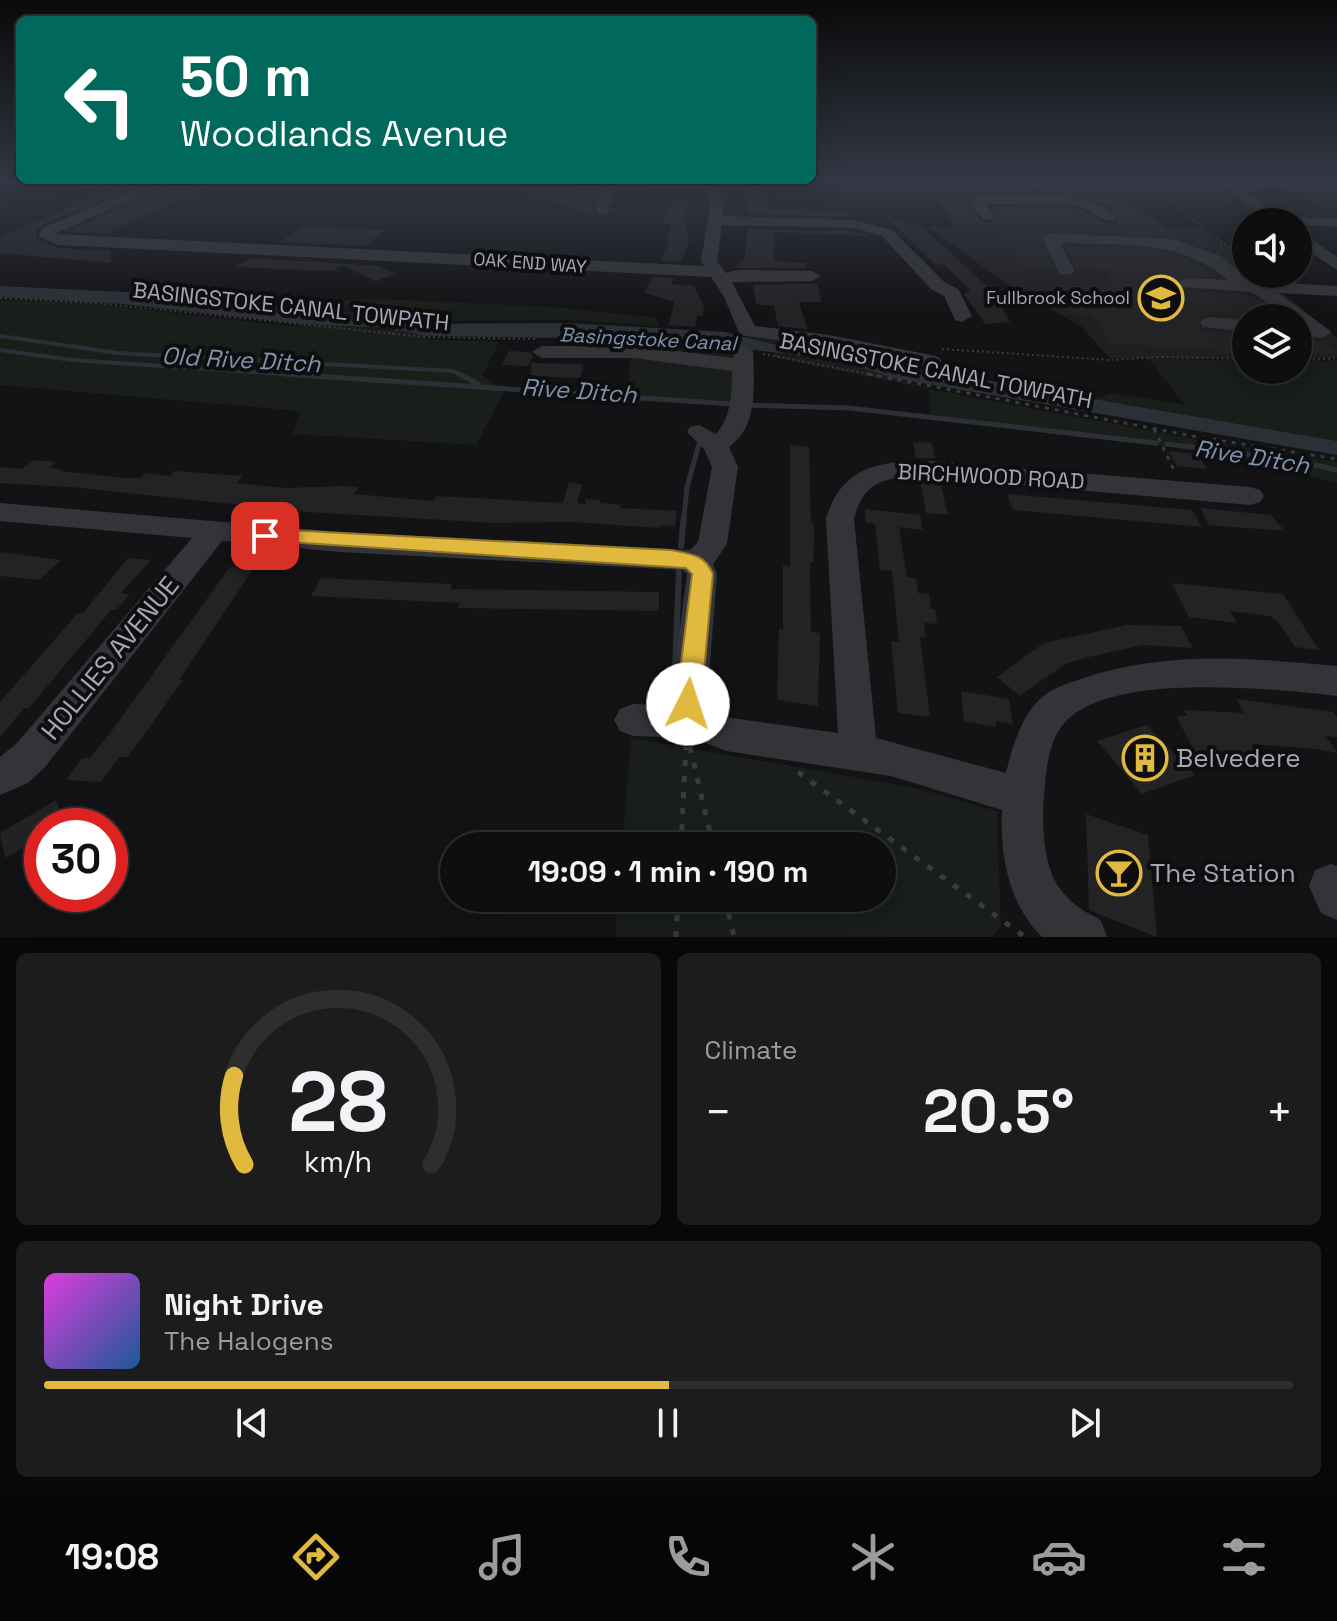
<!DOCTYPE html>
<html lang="en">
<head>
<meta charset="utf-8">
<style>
  body { margin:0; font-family:"Space Grotesk",sans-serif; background:#1c1c1d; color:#f1f3f6; height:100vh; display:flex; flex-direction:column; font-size:30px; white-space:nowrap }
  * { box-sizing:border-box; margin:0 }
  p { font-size:26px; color:#9b9c9e }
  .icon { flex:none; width:44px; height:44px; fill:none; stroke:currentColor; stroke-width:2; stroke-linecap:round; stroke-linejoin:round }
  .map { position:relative; height:937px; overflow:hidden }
  .sheet { display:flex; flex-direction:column; gap:16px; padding:16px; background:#080808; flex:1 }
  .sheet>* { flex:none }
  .guide { position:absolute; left:16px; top:16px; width:800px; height:168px; border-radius:12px; box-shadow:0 8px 32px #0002,0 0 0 2px #2e2e2f; background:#00695c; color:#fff; overflow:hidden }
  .controls { position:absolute; left:1232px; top:208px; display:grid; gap:16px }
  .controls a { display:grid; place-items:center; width:80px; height:80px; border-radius:50%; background:#0e0e0f; box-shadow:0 8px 32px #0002,0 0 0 2px #2e2e2f; font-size:40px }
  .speed { position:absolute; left:24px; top:808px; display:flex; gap:16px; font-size:40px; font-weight:700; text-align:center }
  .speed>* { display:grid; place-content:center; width:104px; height:104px; border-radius:50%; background:#0e0e0f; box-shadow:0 8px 32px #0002,0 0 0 2px #2e2e2f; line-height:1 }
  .speed .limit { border:12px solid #d22; background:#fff; color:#111 }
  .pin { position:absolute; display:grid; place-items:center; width:68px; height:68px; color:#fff; margin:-34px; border-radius:16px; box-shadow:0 4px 12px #0006 }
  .me { position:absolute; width:88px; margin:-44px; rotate:4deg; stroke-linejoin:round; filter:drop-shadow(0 0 6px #0008) }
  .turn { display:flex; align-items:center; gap:28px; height:168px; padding:0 32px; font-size:36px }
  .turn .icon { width:104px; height:104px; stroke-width:2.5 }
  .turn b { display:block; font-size:56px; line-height:68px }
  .big { font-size:60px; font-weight:700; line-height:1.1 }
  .sheet .tile { flex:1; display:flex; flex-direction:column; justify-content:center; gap:12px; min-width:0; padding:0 28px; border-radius:12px; background:#1c1c1d }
  .sheet .dial { align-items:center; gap:0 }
  .dial svg { height:208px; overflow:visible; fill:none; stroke:#2e2e2f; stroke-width:7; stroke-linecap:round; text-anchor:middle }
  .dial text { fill:#f1f3f6; stroke:none }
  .song { display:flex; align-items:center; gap:24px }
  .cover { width:96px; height:96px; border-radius:12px; background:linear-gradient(135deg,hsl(300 70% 55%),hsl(210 70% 35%)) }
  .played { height:8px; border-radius:4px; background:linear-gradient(90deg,#e0b93e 50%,#2e2e2f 50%) }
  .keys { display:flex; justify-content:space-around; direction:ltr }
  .heat { display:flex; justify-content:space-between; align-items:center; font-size:44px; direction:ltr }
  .sheet .tiles { flex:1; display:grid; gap:16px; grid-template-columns:1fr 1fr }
  .tile:last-child { grid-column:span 2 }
  .trip { position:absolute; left:440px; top:832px; width:456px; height:80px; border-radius:40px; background:#0e0e0f; box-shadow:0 8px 32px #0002,0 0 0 2px #2e2e2f; font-weight:700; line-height:80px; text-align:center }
  .menu { display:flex; height:128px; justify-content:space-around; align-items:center; background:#060606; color:#9b9c9e }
  .menu .icon { width:56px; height:56px }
  .menu .current { color:#e0b93e }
  .menu b { font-size:36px; color:#f1f3f6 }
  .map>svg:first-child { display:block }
</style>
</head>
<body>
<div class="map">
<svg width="1337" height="937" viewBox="0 0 1337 937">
  <rect width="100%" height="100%" fill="#131214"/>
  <path fill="#1f1f21" d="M927 226 1202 228 1246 263V274H1260L1337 338V357L1298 360V318H1246V358H1109L1082 327 1003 281Z"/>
  <g fill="#191e1a">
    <path d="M377 299 552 307 655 317 659 326 571 320 440 321 324 307 337 301Z"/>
    <path d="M0 300 96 304 299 327 303 324C345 326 384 326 425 336L426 339 499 342 483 375 504 392 476 445 292 434 300 411 0 385Z"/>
    <path d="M321 308 426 321C394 331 347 323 316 310Z"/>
    <path d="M741 333 888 359 886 363C840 365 781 346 736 334Z"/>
    <path d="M631 344 739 353 735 406 627 401Z"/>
    <path d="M775 353 857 366 930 389 1193 439 1337 462V483L1221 453 930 420 929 389 772 357Z"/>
    <path d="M1148 358 1246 361V370H1298V362L1337 360V441L1095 399 1111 393 1185 405Z"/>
    <path d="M631 738 912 787 997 811 1001 927 992 937H615L618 898H882V846H622Z"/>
  </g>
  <path fill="#2a3036" d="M0 286 185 295 238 304 298 307 338 319 393 324 568 323 725 332 792 349 886 363 1337 441V455L893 378 856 366 788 354 699 344 645 339 425 336 388 328 303 324 122 304 0 297Z"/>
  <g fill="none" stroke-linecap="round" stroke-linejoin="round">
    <g stroke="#2a3036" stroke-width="4">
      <path d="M0 336 118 353 453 371 463 376"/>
      <path d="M0 350 72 360 314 376"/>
    </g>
    <g stroke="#2a3036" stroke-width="5">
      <path d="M284 374 733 404"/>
      <path d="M459 374 478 384"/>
      <path d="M747 405 849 408 1156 443"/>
      <path d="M1167 444 1298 461 1337 470"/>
      <path d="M684 517 687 487 699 444"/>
    </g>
    <g stroke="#2a3036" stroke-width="6">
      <path d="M681 546 684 515"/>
      <path d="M675 670 679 571"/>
    </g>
  </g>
  <g fill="#232325">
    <path d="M129 182H145L42 225 35 234 37 239 58 248 111 251V263L0 253V237Z"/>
    <path d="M172 182H219L120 226H113V234L67 232Z"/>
    <path d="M747 182H758L769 209 849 213 853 217 748 214Z"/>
    <path d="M1033 182H1101L1181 239 1050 230 1039 237 1053 267 1020 265 1004 234H1000L995 225H954L935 196 955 197 960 203 968 204 981 221 987 223 998 217 991 207 1076 208 1104 222 1114 223 1118 219 1105 204 1071 194 1043 192Z"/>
    <path d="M524 187 600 191 591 204 596 216 523 191Z"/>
    <path d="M670 203H685L683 207H688L682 223 686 224 685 228 689 231 687 240H690L681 262 660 261 669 242H666L672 224 662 223Z"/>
    <path d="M885 215 922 227 993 292 1010 322 985 324 964 294 970 290 944 264 936 265Z"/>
    <path d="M306 226 385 230 365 246 278 242Z"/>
    <path d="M748 229 854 231 871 236 774 232V261L806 263 807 268H734L744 260Z"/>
    <path d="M1065 246 1148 250 1189 260 1217 276H1182L1176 283 1180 289 1253 296 1284 318 1210 314 1198 321 1203 330 1246 335V353L1111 343 1091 315 1068 313 1052 288 1110 282V271L1077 269Z"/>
    <path d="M252 258 378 266 396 274 376 281 341 265 333 271 235 267Z"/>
    <path d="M652 277 674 278 671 284 694 286 704 306 703 316 697 315 695 327 669 325 674 302 645 293Z"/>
    <path d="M808 284H817L822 302H799L807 329 778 326 774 306 756 304 753 285Z"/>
    <path d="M1298 339 1323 341 1337 354 1298 352Z"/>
    <path d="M509 351 529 352 533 356 528 366 502 365Z"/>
    <path d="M531 363 584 364 580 378 531 376Z"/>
    <path d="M913 442 932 443 935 458H916Z"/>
    <path d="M790 445 809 447 811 523 814 524V538L813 562H810L811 632 820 633 818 706 777 700 779 629H783V565L790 566Z"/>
    <path d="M1168 451 1198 454 1207 469 1177 466Z"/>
    <path d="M34 460 56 462 49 468 62 469 60 471 125 478H141L146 473 170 476 174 471 243 476 236 483 286 488 343 486 359 487 354 494 433 501 436 496 563 503 569 482 582 485 577 503 585 504 586 499 600 500V503L621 505 620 508 677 511 675 526 661 525 660 528 572 522 495 523 307 512 71 487 0 483V467L22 469Z"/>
    <path d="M920 479 940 481 948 515 926 513Z"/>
    <path d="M1007 494 1192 510 1202 527 1013 510Z"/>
    <path d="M1200 508 1271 515 1285 531 1209 525Z"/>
    <path d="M865 509 920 515 922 530 899 527 907 577 916 579 918 593 929 594 931 609H935L937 624 924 623 926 638 920 637 930 717 898 713 891 641 899 642 892 571 880 570 875 524 866 523Z"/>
    <path d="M0 552 61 560 39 580 0 576Z"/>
    <path d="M128 558 151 560 121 593 130 594 116 610H111L29 708H24L0 737V702L78 613H83Z"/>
    <path d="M230 567 254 568 179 680H183L128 757H119L101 782 66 780 82 758H90L111 732Z"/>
    <path d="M321 578 452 584 451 589 659 592V611L458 608 460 603 311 596Z"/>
    <path d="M1172 583 1283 594 1319 650 1295 647 1278 622 1270 616 1230 611 1237 623 1189 617Z"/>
    <path d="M1127 625 1181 626 1193 648 1143 645 1085 658 1065 664 1020 696 997 677 1044 643Z"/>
    <path d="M961 691 1009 699 1013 724 996 721V727L964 721Z"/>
    <path d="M1237 699 1333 712 1337 717V737L1326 736 1337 753 1316 749 1252 744 1268 770 1217 766 1205 771 1176 716H1187L1183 710 1244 713Z"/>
    <path d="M1147 725 1195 775 1142 794 1097 741Z"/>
    <path d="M56 800 66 826H42V837L5 858 0 833Z"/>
    <path d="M1086 814 1148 835 1157 937 1089 910Z"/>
  </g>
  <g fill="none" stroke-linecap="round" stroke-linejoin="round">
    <g stroke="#3a3b3f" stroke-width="2" stroke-dasharray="2 3" stroke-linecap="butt">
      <path d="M0 182 112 188"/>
      <path d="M1146 182 1246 261"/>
      <path d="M0 298 96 303 425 337 536 339"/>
      <path d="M392 334 404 323"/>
      <path d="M942 349 1110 360 1159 357 1246 359"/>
      <path d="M763 354 879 376"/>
      <path d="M1298 361 1337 358"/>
    </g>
    <g stroke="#3a3b3f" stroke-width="3" stroke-dasharray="4 6" stroke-linecap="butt">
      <path d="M868 374 1198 437 1337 459"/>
      <path d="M1154 429 1175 472"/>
    </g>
    <g stroke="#3a3b3f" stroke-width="5" stroke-dasharray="6 10" stroke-linecap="butt">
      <path d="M690 747 713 846"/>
      <path d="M798 772 1025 937"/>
      <path d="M681 846 686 747"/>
      <path d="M725 898 734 937"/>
      <path d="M676 937 678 898"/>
    </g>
    <g fill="#343438" fill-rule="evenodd">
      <path d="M152 182H169L55 234 704 266 701 261 710 206 704 188 636 186 630 182H715L724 206 723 216 855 220 892 230 943 281 958 289 972 316 962 322 955 320 944 296 931 289 882 236 854 228 722 225 717 261 726 273 738 270 812 271 821 276 812 281 732 282 755 326 829 335 931 355 938 357 942 361 938 365 931 367 829 347 740 335 724 297 711 277 58 245 38 236 43 228Z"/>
      <path d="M608 182H620L608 206 610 211 603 215 598 214 594 206Z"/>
      <path d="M1219 182H1233L1281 216 1337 219V227L1271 222Z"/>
      <path d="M978 196C1018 196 1087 186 1116 217L1114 220C1100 223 1090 208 1076 205L985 204 995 216 988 220 983 219 971 205 973 197Z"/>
      <path d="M1298 230 1337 257V270L1298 243Z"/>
      <path d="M1050 233 1172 239 1221 256 1249 281 1337 286V296L1278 293 1332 332 1322 338 1298 336V318H1289L1252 292 1182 287 1179 283 1182 279 1188 278 1227 280C1182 238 1118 246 1060 243L1074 270 1072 274H1060L1042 238Z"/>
      <path d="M1210 317 1246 320V332L1203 327 1200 323 1203 319Z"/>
      <path d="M743 345 753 351C754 382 759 427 729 447L738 467 727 544 713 564 717 574 707 702 724 717 838 733 826 519C841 466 881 460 931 461L1250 487 1260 490 1264 496 1260 502 1250 505 916 476C882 478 863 483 854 519L876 738 1006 773C1012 748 1020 720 1038 701 1049 689 1066 684 1081 679 1165 650 1251 658 1337 666V696C1274 689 1111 671 1065 722 1050 739 1047 763 1045 785 1042 812 1042 843 1050 869 1055 887 1069 901 1084 911 1088 914 1096 916 1100 920 1103 924 1105 932 1107 937H1042C1008 903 1000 856 1002 810L891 776 726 751 694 738 633 736 620 731 614 720 620 709 633 704 670 705 687 574 682 570 341 552 222 541 45 767 28 783 0 795V757L17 743 192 538 0 521V503L341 532 690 550 698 542 712 467 704 449 687 432 690 427 699 425 716 434C731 417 732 393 732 371L634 358H542L532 352 542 346H634L733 358 736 347Z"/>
      <path d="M1331 864 1337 866V920L1321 913 1309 886 1315 870Z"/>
    </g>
  </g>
  <linearGradient id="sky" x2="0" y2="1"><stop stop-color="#0a0a0b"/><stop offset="0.58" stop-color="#333945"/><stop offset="1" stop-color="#333945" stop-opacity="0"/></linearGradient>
  <rect width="1337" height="313" fill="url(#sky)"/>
  <path fill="#e0b93e" stroke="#927828" stroke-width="2" d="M265 529 670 550C690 554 705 554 713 574L701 704 697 712 688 715 679 712 676 704 692 574 686 568 257 540 254 536 257 531Z"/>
  <defs>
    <g id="school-ring" transform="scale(2.3)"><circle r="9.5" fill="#0e0d0f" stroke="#e0b93e" stroke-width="1.5"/><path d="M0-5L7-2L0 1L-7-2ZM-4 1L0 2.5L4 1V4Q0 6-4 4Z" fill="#e0b93e"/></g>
    <g id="building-ring" transform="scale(2.3)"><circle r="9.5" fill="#0e0d0f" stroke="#e0b93e" stroke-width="1.5"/><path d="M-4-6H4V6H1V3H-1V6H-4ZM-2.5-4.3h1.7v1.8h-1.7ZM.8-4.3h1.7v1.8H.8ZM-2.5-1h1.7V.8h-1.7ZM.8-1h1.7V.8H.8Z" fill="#e0b93e"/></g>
    <g id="bar-ring" transform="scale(2.3)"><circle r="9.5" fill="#0e0d0f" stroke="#e0b93e" stroke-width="1.5"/><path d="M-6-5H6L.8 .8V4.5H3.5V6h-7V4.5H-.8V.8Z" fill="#e0b93e"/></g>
  </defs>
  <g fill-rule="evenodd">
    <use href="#school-ring" x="1161" y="298"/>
    <use href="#building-ring" x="1145" y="758"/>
    <use href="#bar-ring" x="1119" y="873"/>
  </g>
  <g text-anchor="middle" stroke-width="8" stroke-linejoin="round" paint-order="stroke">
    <g font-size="18" fill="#a5a8b3" stroke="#0e0d0f">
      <text transform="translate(530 263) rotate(4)" y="6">OAK END WAY</text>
    </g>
    <g font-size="18" fill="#a5a8b3" stroke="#0e0d0f" text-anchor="end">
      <text x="1130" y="304">Fullbrook School</text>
    </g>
    <g font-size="20" font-style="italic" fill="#7f92ab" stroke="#0e0d0f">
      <text transform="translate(648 339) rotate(3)" y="7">Basingstoke Canal</text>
    </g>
    <g font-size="22" fill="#a5a8b3" stroke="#0e0d0f">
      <text transform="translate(291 306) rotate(6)" y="8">BASINGSTOKE CANAL TOWPATH</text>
      <text transform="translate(936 370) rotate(11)" y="8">BASINGSTOKE CANAL TOWPATH</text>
      <text transform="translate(991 476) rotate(3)" y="8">BIRCHWOOD ROAD</text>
    </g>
    <g font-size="24" font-style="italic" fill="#7f92ab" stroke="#0e0d0f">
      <text transform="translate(241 360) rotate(3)" y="8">Old Rive Ditch</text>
      <text transform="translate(579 391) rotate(4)" y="8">Rive Ditch</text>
      <text transform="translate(1252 457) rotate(9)" y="8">Rive Ditch</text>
    </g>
    <g font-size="26" fill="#a5a8b3" stroke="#0e0d0f">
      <text transform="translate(110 658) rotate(-51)" y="9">HOLLIES AVENUE</text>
    </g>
    <g font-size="26" fill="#a5a8b3" stroke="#0e0d0f" text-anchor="start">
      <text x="1176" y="767">Belvedere</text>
      <text x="1150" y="882">The Station</text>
    </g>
  </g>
</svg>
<div class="controls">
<a><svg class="icon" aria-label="sound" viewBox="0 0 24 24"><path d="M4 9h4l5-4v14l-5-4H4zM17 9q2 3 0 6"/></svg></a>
<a><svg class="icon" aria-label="layers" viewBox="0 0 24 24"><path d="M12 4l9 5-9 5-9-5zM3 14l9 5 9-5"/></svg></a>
</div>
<div class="speed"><div class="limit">30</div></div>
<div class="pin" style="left:265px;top:536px;background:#d93025"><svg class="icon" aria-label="arrive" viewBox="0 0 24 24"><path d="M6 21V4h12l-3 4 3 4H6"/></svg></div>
<svg class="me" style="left:688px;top:704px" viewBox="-20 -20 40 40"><circle r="19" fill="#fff"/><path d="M0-13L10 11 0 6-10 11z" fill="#e0b93e"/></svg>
<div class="trip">19:09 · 1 min · 190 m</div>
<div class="guide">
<div class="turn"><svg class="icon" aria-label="left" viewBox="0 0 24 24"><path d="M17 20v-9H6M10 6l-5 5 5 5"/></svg><div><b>50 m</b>Woodlands Avenue</div></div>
</div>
</div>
<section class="sheet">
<div class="tiles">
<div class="tile dial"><svg viewBox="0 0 100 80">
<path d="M14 69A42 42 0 1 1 86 69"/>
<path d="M14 69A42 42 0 0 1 10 35" stroke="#e0b93e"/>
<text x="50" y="56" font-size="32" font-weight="700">28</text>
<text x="50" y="72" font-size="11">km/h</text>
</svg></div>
<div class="tile"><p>Climate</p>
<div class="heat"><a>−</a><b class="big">20.5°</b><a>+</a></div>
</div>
<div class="tile">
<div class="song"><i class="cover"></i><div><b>Night Drive</b><p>The Halogens</p></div></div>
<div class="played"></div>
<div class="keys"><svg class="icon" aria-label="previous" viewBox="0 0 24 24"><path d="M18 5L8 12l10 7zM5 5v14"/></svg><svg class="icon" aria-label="pause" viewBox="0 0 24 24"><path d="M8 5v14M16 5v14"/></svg><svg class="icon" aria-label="next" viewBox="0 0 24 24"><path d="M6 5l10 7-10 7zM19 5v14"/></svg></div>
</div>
</div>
</section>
<nav class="menu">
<b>19:08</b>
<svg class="icon current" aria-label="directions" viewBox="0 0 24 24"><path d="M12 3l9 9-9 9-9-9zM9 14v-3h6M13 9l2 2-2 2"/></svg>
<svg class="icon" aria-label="music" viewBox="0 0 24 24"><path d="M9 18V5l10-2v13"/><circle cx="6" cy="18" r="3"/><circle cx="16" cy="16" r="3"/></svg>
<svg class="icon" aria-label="phone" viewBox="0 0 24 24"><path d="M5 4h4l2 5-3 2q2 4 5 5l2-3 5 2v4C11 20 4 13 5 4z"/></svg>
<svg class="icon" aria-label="climate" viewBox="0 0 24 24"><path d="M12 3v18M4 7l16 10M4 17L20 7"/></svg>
<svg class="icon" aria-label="car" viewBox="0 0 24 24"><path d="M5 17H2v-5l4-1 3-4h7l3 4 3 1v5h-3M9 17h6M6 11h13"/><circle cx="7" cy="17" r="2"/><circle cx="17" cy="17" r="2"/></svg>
<svg class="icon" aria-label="filters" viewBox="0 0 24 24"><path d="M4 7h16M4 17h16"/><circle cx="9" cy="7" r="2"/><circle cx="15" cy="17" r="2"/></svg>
</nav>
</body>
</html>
